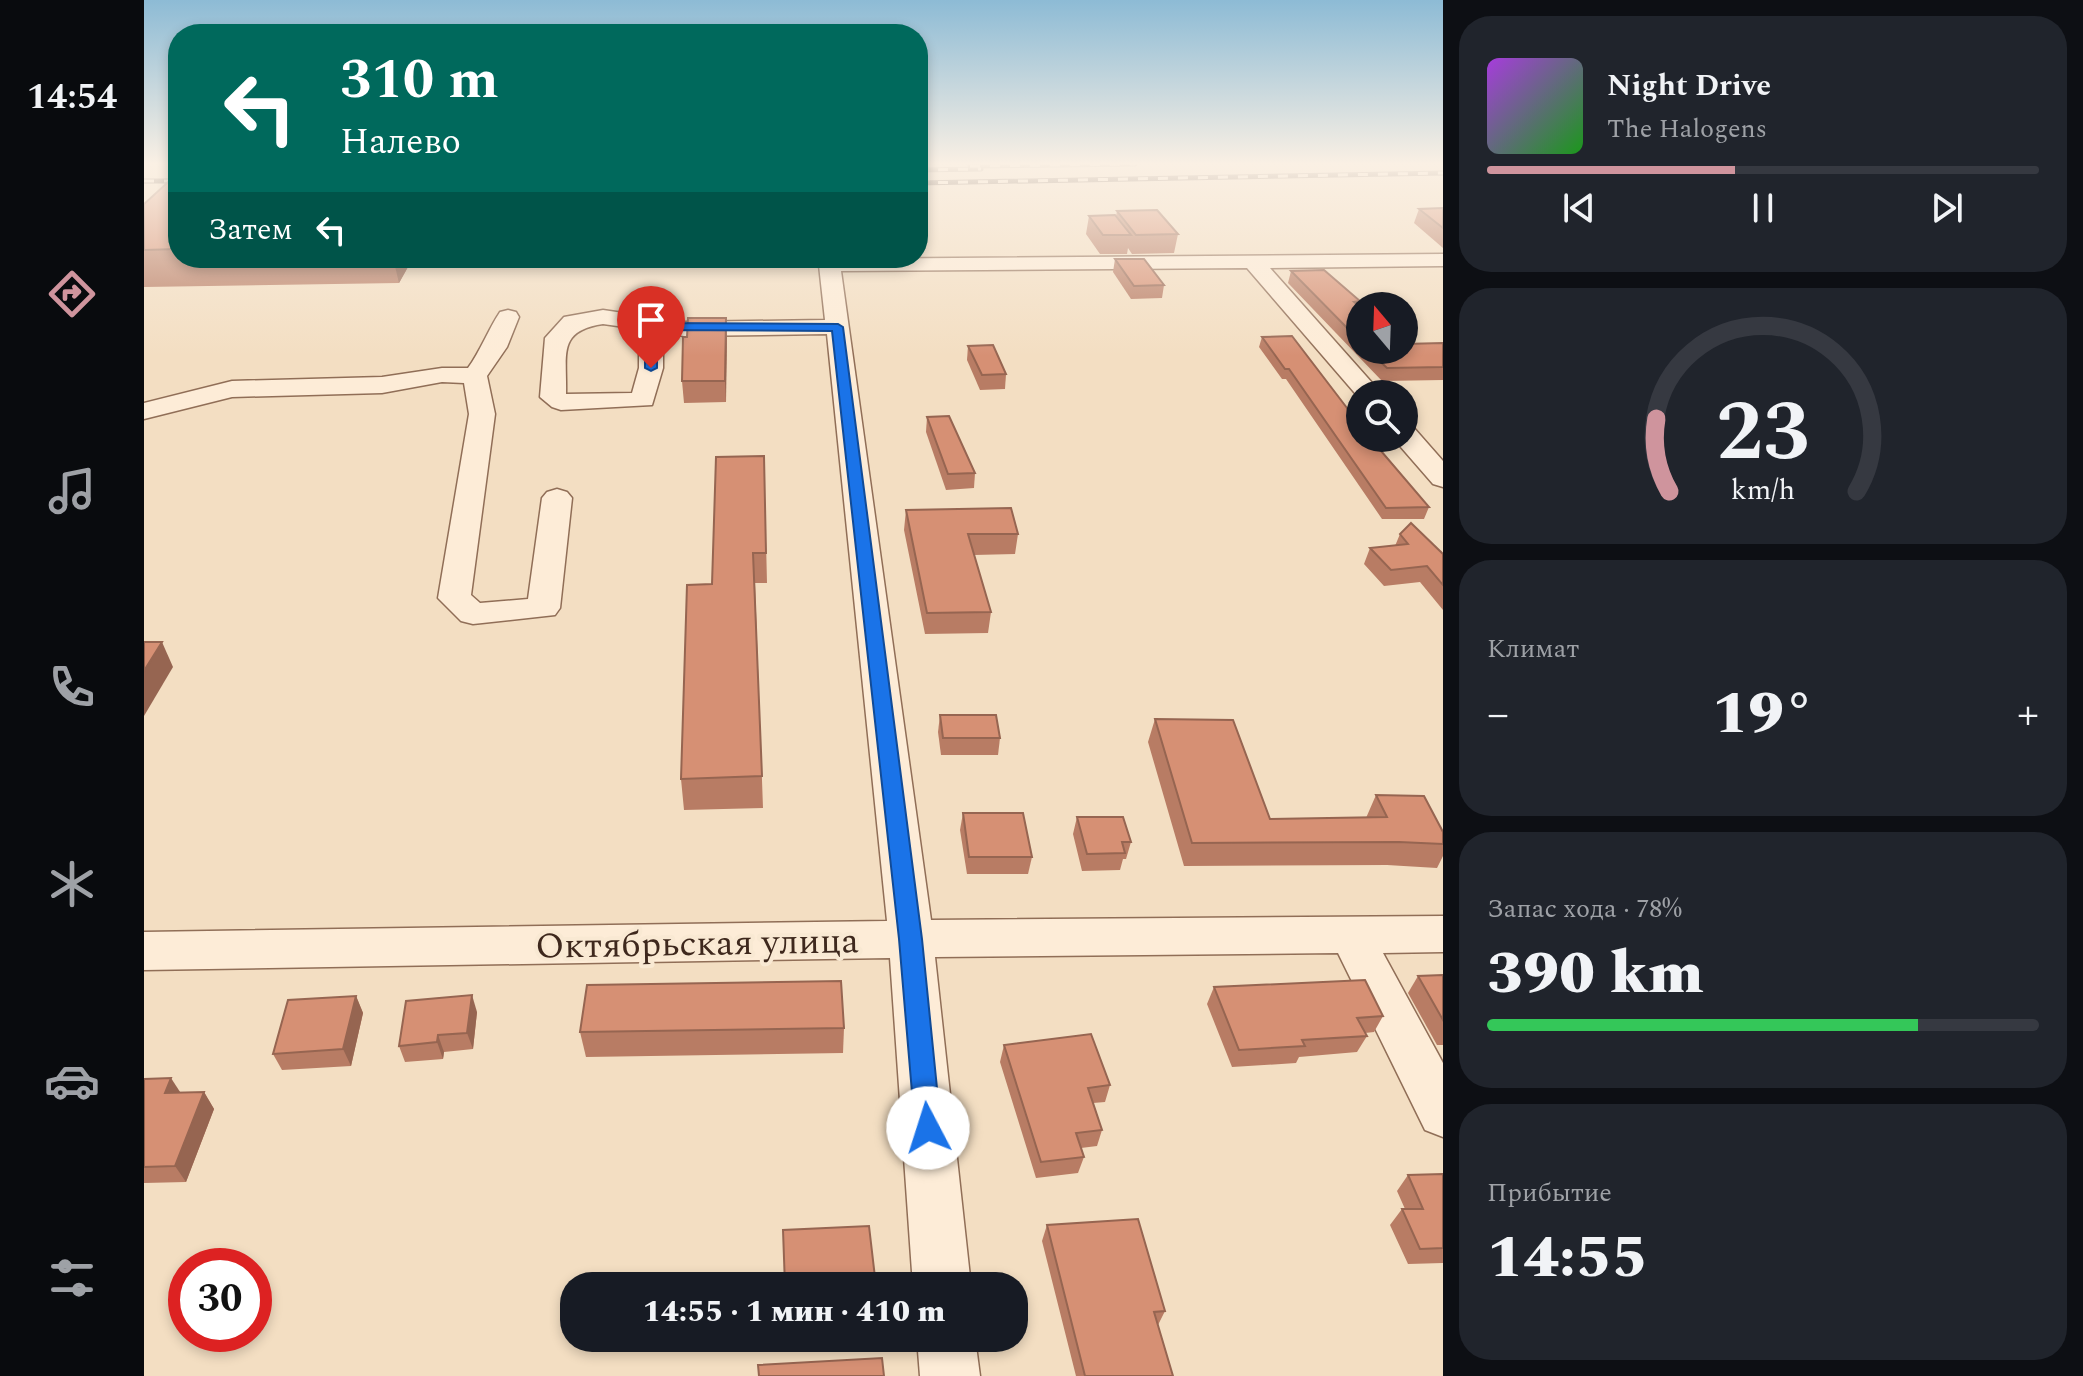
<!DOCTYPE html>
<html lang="ru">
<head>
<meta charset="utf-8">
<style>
  body { margin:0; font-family:Spectral,serif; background:#20242c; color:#f1f3f6; height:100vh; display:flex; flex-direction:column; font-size:30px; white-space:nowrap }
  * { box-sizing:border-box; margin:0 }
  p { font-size:26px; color:#9ea1a6 }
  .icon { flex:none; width:44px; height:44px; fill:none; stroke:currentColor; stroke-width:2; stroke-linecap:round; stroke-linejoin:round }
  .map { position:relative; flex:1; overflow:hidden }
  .sheet { display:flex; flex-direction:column; gap:16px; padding:16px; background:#0d0f14; width:640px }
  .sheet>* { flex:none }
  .guide { position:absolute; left:24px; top:24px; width:760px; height:244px; border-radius:32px; box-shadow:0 4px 12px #0003; background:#00695c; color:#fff; overflow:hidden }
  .needle { width:52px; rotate:341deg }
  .fabs { position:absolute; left:1202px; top:292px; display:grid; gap:16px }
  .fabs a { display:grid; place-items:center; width:72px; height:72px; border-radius:50%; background:#171b24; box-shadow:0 4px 12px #0003; font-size:40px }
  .speed { position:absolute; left:24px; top:1248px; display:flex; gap:16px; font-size:40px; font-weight:700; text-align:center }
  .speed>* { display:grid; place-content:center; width:104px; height:104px; border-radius:50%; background:#171b24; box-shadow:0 4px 12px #0003; line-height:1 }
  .speed .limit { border:12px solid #d22; background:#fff; color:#111 }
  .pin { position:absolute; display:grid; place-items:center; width:68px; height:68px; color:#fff; margin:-82px -34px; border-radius:50% 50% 50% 0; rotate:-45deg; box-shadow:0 0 8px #0007 }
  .pin .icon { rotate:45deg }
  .me { position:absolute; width:88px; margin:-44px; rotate:355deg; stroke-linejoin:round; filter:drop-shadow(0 0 6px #0008) }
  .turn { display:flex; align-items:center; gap:28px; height:168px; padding:0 40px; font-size:36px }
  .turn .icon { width:104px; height:104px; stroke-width:2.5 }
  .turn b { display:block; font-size:56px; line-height:68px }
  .then { display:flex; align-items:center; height:76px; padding:0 40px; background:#0003; gap:16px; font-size:30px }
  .big { font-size:60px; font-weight:800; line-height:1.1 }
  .sheet .widget { flex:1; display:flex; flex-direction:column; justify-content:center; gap:12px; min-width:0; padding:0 28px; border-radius:32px; background:#20242c }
  .sheet .dial { align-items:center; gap:0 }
  .dial svg { height:208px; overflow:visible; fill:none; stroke:#363941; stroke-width:7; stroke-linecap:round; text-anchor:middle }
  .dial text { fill:#f1f3f6; stroke:none }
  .song { display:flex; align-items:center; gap:24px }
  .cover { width:96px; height:96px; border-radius:12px; background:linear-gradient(135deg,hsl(280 70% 55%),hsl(120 70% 35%)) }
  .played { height:8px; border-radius:4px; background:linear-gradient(90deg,#cf949d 45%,#363941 45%) }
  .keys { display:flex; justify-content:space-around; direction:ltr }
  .heat { display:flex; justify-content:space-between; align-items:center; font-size:44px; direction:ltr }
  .charge { height:12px; border-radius:6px; background:linear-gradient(90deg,#34c759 78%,#363941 0) }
  .trip { position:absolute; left:416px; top:1272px; width:468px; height:80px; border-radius:32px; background:#171b24; box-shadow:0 4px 12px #0003; font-weight:800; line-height:80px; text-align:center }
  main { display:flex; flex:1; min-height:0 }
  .tabs { display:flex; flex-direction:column; width:144px; justify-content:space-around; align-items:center; background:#090b0e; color:#9ea1a6 }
  .tabs .icon { width:56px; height:56px }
  .tabs .on { color:#cf949d }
  .tabs b { font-size:36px; color:#f1f3f6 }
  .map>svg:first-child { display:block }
</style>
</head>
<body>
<main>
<nav class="tabs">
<b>14:54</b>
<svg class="icon on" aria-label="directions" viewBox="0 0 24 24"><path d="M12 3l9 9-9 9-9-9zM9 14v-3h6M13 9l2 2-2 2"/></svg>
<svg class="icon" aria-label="music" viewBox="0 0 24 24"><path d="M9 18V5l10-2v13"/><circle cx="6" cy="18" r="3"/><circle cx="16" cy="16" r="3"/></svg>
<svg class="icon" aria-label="phone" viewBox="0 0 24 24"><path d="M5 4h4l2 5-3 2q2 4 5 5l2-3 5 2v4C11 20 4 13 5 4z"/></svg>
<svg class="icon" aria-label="climate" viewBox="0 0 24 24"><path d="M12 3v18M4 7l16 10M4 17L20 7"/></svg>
<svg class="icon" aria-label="car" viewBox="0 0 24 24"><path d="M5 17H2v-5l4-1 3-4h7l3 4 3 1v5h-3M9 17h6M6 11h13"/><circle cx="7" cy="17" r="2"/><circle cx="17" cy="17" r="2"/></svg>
<svg class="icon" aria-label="filters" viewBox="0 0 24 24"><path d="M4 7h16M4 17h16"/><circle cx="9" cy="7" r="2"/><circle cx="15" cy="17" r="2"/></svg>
</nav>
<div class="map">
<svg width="1299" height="1376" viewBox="0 0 1299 1376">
  <rect width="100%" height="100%" fill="#f3dec2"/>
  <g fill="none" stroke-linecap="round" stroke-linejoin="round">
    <g stroke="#906e57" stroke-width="3">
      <g id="minor">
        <path d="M1299 254V266L1126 268 1238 394H1216V399L1103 268 697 271 787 920 1299 916V952L1239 953 1299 1063V1137L1281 1130 1194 953 791 957 827 1286H769L746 958 0 970V932L743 921 683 334 540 336 519 333V368L508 405 417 410 408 407 396 397 401 338 420 317 459 310 540 322 681 320 675 265 686 259ZM459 324 495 329V368L488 393 422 394C423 354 413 331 459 324Z"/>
        <path d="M364 310 372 312 375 317 363 347 343 376 351 414 327 595 336 603 384 599 398 498 403 492 413 489 423 492 428 498 416 608 411 615 329 624 317 621 294 598 325 414 320 383 298 382 238 393 88 397 0 419V403L88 381 238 377 298 368H324C337 350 344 330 356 312Z"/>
        <path d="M1260 426 1270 428 1299 461V487L1289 484 1249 438H1260Z"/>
        <path d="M773 1338H831L836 1376H776Z"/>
      </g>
    </g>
    <use href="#minor" fill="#fdecd7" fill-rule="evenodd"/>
    <g stroke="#3e281d" stroke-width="5">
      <g id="rail">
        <path d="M826 166 991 164"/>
        <path d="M774 170 837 169"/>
        <path d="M0 181H34"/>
        <path d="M774 183 1299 173"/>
      </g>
    </g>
    <use href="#rail" stroke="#f9e9d3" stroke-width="3" stroke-dasharray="10" stroke-linecap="butt"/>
  </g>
  <g fill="#b87c64">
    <path d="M34 173V258H269L255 283 0 287V204Z"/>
    <path d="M1299 208V248L1270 223 1275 209Z"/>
    <path d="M973 211 1034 234 1030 253 988 254 984 248 983 254H956L942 234 945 216H972Z"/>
    <path d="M971 259 1020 285 1018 298 987 299 969 272Z"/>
    <path d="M1147 271 1216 301 1215 306 1216 307V350H1260L1299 343V380L1238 381 1144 283Z"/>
    <path d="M582 318V402L540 403 538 381 543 337Z"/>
    <path d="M1118 337 1216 425 1285 507 1280 519H1238L1142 379H1138L1115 347Z"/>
    <path d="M824 346 862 374 861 389 836 390 823 360Z"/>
    <path d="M783 417 831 473 830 488 802 490 782 432Z"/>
    <path d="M620 456 623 583H611L619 808 540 810 537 779 568 584Z"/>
    <path d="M762 510 874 534 871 554 830 555 847 612 844 633 781 634 760 530Z"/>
    <path d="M1256 534 1299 554V610L1276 582 1240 586 1220 564 1226 548 1251 546Z"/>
    <path d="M796 715 856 738 854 755H797L794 732Z"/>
    <path d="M1011 719 1126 819 1222 818 1232 795 1299 832V856L1293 868 1243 865 1040 866 1004 742Z"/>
    <path d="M819 813 888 857 884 874H823L816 830Z"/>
    <path d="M933 817 987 842 982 859H979L976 870 938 871 929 834Z"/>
    <path d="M1299 975V1045H1293L1264 993 1274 976Z"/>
    <path d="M1070 987 1239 1016 1230 1032 1221 1033 1223 1036 1213 1052 1155 1057 1152 1063 1088 1067 1063 1004Z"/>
    <path d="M212 996 219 1013 207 1066 138 1070 129 1054Z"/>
    <path d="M333 1012 329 1049 300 1052 299 1059 261 1062 255 1046Z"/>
    <path d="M700 1028 699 1053 442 1057 436 1032Z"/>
    <path d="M860 1045 966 1085 961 1102 949 1103 958 1130 953 1146 937 1148 940 1157 934 1173 892 1178 856 1062Z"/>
    <path d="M0 1079 36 1092H60L70 1109 42 1182 0 1183Z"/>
    <path d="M1299 1174V1263L1264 1264 1246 1225 1258 1209H1261L1253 1191 1264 1175Z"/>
    <path d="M903 1225 1021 1311 1014 1325 1029 1376H932L898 1241Z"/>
  </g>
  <g fill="#966551">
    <path d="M249 258H269L255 283Z"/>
    <path d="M582 318 583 338 582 402 581 381Z"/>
    <path d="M18 642 29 667 0 716V671Z"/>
    <path d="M328 995 333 1012 329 1049 323 1033Z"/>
    <path d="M212 996 219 1013 207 1066 199 1049Z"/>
    <path d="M294 1035 300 1052 299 1059 293 1042Z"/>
    <path d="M27 1078 38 1095 21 1093Z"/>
    <path d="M60 1092 70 1109 42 1182 31 1166Z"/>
  </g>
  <g fill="#d69074" stroke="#966551" stroke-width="2">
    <path d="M34 173V249L0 250V204Z"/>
    <path d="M1299 208V228L1275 209Z"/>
    <path d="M1013 210 1034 234 992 235 973 211Z"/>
    <path d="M971 215 987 235H959L945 216Z"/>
    <path d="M971 259H1000L1020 285 990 286Z"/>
    <path d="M1180 270 1216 301 1210 302 1216 307V341L1147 271Z"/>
    <path d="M544 318H582L581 381H538L539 337H543Z"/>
    <path d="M1148 336 1216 425V438H1226L1285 507 1242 508 1145 369H1141L1118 337Z"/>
    <path d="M1299 343V367L1243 368 1224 350H1260V344Z"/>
    <path d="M849 345 862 374 838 375 824 346Z"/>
    <path d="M805 416 831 473 804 474 783 417Z"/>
    <path d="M620 456 622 553H609L618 776 537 779 543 585 568 584 572 457Z"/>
    <path d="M867 508 874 534H824L847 612 783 613 762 510Z"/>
    <path d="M1267 523 1299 554V585L1283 566 1247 570 1226 548 1264 544 1256 534Z"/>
    <path d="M0 642H18L0 671Z"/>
    <path d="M796 715H852L856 738H799Z"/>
    <path d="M1011 719 1089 720 1126 819 1243 817 1232 795 1280 796 1299 832V844L1255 842 1048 843Z"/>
    <path d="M819 813H879L888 857H825Z"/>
    <path d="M933 817H979L987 842H978L981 853 943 854Z"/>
    <path d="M1299 975V1020L1274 976Z"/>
    <path d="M1221 980 1239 1016 1213 1018 1223 1036 1158 1040 1161 1046 1095 1050 1070 987Z"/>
    <path d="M697 981 700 1028 436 1032 443 985Z"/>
    <path d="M328 995 323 1033 294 1035 293 1042 255 1046 262 1001Z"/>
    <path d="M212 996 199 1049 129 1054 144 1000Z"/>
    <path d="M947 1034 966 1085 944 1088 958 1130 932 1133 940 1157 897 1162 860 1045Z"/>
    <path d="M27 1078 21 1093 60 1092 31 1166 0 1167V1079Z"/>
    <path d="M1299 1174V1248L1276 1249 1258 1209H1279L1264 1175Z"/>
    <path d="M994 1219 1021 1311 1010 1312 1029 1376H941L903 1225Z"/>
    <path d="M725 1226 732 1286H641L639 1230Z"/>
    <path d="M738 1358 740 1376H615L614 1365Z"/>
  </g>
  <linearGradient id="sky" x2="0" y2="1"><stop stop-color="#8dbbd5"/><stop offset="0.46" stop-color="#faf0e4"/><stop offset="1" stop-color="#faf0e4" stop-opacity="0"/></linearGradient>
  <rect width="1299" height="356" fill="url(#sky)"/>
  <path fill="#1a73e8" stroke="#114b97" stroke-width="2" d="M507 323 694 324 699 327 778 939 797 1128 793 1137 784 1140 774 1137 771 1128 755 939 688 331 513 330V368L507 371 501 368V326Z"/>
  <g text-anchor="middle" stroke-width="8" stroke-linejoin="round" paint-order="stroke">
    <g font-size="36" fill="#3e281d" stroke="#f9e9d3">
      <text transform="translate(553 942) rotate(-1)" y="13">Октябрьская улица</text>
    </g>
  </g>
</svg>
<div class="fabs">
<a><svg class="needle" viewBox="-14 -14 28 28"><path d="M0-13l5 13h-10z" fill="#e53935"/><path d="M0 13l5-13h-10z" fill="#9ea1a6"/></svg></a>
<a><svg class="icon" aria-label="search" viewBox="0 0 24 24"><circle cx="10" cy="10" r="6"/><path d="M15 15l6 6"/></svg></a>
</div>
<div class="speed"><div class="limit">30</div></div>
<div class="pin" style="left:507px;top:368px;background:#d93025"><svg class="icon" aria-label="arrive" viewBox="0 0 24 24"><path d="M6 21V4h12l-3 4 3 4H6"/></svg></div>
<svg class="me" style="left:784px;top:1128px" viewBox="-20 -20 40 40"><circle r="19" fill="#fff"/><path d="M0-13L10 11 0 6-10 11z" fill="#1a73e8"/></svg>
<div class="trip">14:55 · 1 мин · 410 m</div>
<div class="guide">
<div class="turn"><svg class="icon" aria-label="left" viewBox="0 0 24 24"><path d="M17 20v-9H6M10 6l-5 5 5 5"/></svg><div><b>310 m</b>Налево</div></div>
<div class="then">Затем<svg class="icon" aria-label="left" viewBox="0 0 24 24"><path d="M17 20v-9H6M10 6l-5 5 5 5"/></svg></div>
</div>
</div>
<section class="sheet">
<div class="widget">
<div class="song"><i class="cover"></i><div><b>Night Drive</b><p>The Halogens</p></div></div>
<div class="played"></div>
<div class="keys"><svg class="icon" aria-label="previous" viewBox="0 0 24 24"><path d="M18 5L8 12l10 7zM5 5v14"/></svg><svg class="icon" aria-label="pause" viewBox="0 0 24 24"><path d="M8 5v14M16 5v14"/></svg><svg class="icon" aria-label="next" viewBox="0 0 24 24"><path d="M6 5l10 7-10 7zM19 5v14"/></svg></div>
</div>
<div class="widget dial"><svg viewBox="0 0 100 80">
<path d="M14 69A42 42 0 1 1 86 69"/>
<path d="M14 69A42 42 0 0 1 9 41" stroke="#cf949d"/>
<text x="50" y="56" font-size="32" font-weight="700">23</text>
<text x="50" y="72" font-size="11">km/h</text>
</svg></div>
<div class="widget"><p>Климат</p>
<div class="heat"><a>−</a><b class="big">19°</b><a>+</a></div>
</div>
<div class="widget"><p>Запас хода · 78%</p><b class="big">390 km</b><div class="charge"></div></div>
<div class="widget"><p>Прибытие</p><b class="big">14:55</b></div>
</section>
</main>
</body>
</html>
